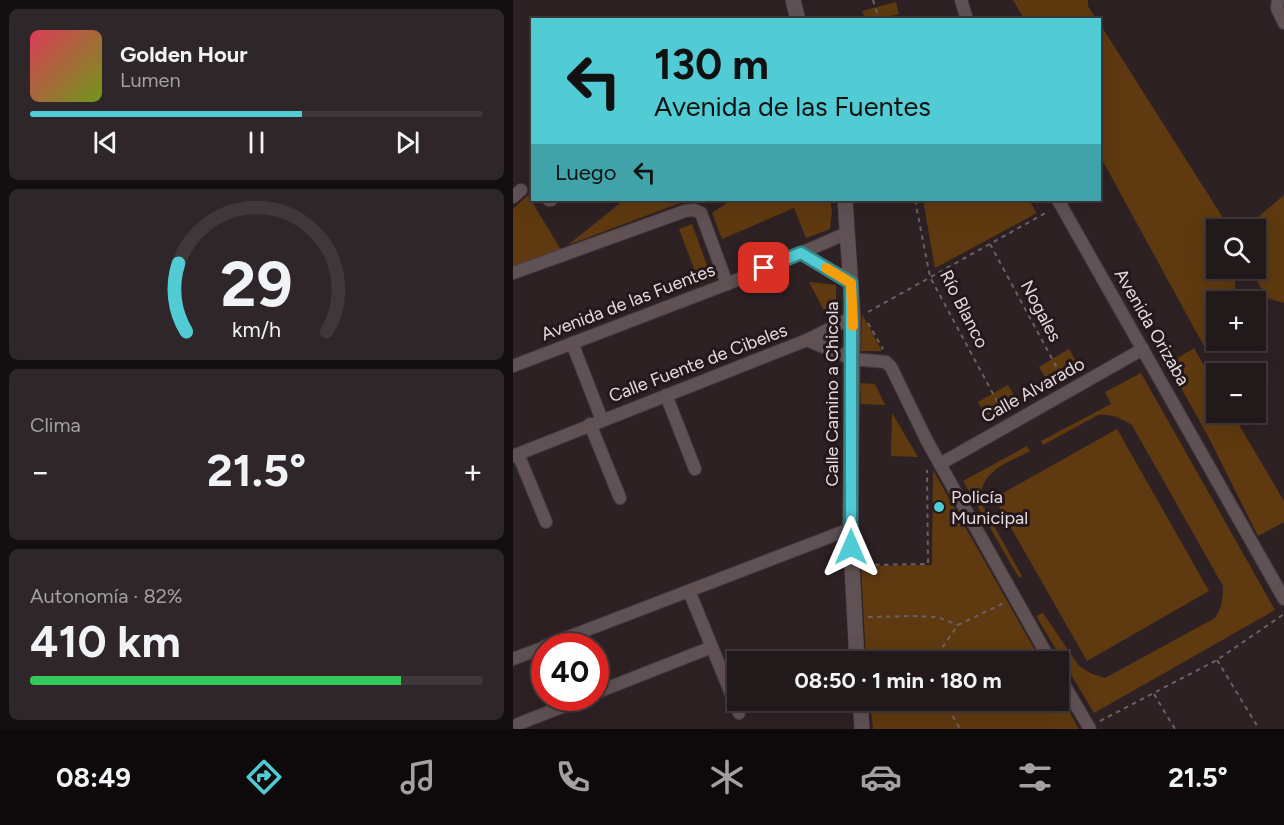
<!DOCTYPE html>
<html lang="es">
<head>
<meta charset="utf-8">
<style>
  body { margin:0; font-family:Figtree,sans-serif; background:#2e2628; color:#f1f3f6; height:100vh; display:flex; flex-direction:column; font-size:22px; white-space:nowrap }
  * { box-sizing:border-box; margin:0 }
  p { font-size:20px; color:#a2a0a3 }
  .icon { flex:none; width:33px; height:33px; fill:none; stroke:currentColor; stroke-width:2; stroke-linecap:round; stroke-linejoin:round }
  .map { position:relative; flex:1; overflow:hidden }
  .side { display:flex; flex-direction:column; gap:9px; padding:9px; background:#130e0f; width:513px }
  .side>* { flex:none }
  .banner { position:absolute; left:18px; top:18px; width:570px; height:183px; border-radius:0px; box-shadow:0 6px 24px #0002,0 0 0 2px #3f383a; background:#51ccd4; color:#111; overflow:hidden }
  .controls { position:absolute; left:693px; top:219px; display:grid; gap:12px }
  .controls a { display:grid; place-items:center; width:60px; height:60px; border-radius:0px; background:#22191b; box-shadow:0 6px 24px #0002,0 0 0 2px #3f383a; font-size:30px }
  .speed { position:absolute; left:18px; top:633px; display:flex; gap:12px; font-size:30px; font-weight:700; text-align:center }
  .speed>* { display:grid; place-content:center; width:78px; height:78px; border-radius:50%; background:#22191b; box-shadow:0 6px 24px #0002,0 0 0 2px #3f383a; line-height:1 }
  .speed .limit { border:9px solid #d22; background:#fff; color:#111 }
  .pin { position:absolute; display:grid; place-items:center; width:51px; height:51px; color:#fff; margin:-26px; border-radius:12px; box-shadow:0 3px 9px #0006 }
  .me { position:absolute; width:66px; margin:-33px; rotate:0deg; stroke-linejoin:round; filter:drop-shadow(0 0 4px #0008) }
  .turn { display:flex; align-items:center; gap:21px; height:126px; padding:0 24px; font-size:27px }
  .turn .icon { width:78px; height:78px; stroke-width:2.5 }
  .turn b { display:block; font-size:42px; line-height:51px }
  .then { display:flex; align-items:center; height:57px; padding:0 24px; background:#0003; gap:12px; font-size:22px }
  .big { font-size:45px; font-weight:700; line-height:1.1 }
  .side .card { flex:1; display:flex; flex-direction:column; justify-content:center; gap:9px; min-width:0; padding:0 21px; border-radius:9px; background:#2e2628 }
  .side .dial { align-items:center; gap:0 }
  .dial svg { height:156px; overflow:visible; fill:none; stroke:#3f383a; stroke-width:7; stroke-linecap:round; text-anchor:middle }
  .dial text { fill:#f1f3f6; stroke:none }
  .song { display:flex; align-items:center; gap:18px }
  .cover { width:72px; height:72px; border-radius:9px; background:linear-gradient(135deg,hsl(350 70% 55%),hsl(80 70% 35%)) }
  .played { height:6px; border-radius:3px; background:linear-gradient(90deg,#51ccd4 60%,#3f383a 60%) }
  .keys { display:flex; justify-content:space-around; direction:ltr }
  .heat { display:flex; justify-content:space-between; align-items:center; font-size:33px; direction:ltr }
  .charge { height:9px; border-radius:4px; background:linear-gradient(90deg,#34c759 82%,#3f383a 0) }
  .trip { position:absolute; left:214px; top:651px; width:342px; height:60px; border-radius:0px; background:#22191b; box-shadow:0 6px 24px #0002,0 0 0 2px #3f383a; font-weight:700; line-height:60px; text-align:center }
  .tab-bar { display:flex; height:96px; justify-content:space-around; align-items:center; background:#0e0a0b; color:#a2a0a3 }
  .tab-bar .icon { width:42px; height:42px }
  .tab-bar .active { color:#51ccd4 }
  .tab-bar b { font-size:27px; color:#f1f3f6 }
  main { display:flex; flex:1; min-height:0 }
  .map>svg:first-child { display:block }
</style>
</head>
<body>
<main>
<section class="side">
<div class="card">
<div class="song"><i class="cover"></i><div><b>Golden Hour</b><p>Lumen</p></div></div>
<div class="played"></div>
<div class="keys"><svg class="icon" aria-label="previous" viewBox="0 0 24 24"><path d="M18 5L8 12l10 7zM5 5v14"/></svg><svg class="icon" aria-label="pause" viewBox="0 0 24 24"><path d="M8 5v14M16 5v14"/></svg><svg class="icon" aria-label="next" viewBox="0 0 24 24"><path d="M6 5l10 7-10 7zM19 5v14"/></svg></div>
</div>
<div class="card dial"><svg viewBox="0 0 100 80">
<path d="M14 69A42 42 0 1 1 86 69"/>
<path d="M14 69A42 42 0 0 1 10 34" stroke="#51ccd4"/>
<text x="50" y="56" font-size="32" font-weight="700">29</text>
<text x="50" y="72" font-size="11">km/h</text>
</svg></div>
<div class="card"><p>Clima</p>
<div class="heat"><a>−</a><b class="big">21.5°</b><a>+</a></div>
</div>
<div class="card"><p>Autonomía · 82%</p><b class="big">410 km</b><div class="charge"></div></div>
</section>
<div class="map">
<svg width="771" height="729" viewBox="0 0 771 729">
  <rect width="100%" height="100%" fill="#2e2124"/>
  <g fill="#5f3a10">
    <path d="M500 0H575V6L583 19H511Z"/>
    <path d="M383 2 386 14 365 19H352L349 11Z"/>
    <path d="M587 24 717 229 704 230V268H742V230L731 229 771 195V303L754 298 737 269 722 280 723 301 704 302V340L710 341 692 348 587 156Z"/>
    <path d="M15 195 48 250 0 267V209Z"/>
    <path d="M111 200H175L55 245Z"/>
    <path d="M218 200H317L319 212 317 229 293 238 281 208 209 239 199 213Z"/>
    <path d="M410 200H516L524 213 422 268Z"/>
    <path d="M179 224 199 279 187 284 166 229Z"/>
    <path d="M296 282 323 285V313L315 318Z"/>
    <path d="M349 314 369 351H348Z"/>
    <path d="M681 348 703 387 704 412 719 413 771 501V522L745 536 697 440 655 364Z"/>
    <path d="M556 349 564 363 534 380 526 367Z"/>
    <path d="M628 373 762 610 581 713 523 616 530 613 566 666 579 674 592 678 702 618C709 607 710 599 710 586L619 425C607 418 599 414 585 415L530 445 528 441 598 404 592 392Z"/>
    <path d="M347 383 362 384 372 405 348 404Z"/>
    <path d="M495 385 503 399 473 416 465 402Z"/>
    <path d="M379 413 405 457 378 456Z"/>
    <path d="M604 429 696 591 574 661 481 498Z"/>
    <path d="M514 446 517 451C493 464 468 470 467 501L509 576 506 578 450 481Z"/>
    <path d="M420 470 528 661H353L348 566 419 565Z"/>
    <path d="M546 693 566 729H360L357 701 546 700Z"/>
  </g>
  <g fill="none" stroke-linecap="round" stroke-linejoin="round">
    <g stroke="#473c40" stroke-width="14">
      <g id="minor">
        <path d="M448 0 454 20"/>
        <path d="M765 0 764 8 771 23"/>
        <path d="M0 197 8 190"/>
        <path d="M36 200H38"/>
        <path d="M545 200 771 599"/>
        <path d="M288 253 334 233"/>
        <path d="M0 273 172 211 181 210 188 213 214 284"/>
        <path d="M294 340 340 317"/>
        <path d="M59 343 89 420"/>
        <path d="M0 366 214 284 288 253 338 283"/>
        <path d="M153 395 182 469"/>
        <path d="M77 424 107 498"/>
        <path d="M5 454 33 522"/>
        <path d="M0 456 294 340 339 359 373 362 378 367 414 441 538 662"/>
        <path d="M427 464 630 349"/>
        <path d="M176 591 226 713"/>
        <path d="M32 646 337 529"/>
        <path d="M0 659 32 647"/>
        <path d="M546 676 577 729"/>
        <path d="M82 693 199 647"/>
        <path d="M5 724 72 698"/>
      </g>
    </g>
    <g stroke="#473c40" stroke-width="16">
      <g id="tertiary">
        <path d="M280 0 285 20"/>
        <path d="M332 200 340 317 337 529 344 662"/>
        <path d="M347 700 349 729"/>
      </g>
    </g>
    <g stroke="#6c6063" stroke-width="2" stroke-dasharray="4.5 4.5" stroke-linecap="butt">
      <path d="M360 0 366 20"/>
      <path d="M402 200 417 277 491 414"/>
      <path d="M477 244 550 379"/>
      <path d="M355 312 536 211"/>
      <path d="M355 323 370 349"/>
      <path d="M353 565 415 564 414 470"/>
      <path d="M355 617 399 616 424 617 445 625"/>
      <path d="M704 660 746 729"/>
      <path d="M419 662 445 625 491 603"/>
      <path d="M641 694 662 729"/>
      <path d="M431 700 447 729"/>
      <path d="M587 721 704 660 771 614"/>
    </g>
    <use href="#minor" stroke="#605154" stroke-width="12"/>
    <use href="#tertiary" stroke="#605154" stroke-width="15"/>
  </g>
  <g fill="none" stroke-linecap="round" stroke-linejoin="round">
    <g stroke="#35858a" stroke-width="15">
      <path id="route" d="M251 268 288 253 338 283V547"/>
    </g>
    <use href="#route" stroke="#51ccd4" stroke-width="10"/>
    <path stroke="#f59e0b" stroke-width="10" d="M313 268 338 283 340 326"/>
  </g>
  <circle fill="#51ccd4" stroke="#24181b" stroke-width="2" cx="426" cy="507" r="6"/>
  <g text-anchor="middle" stroke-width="6" stroke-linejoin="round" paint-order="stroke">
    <g font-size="18" fill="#e4dbdd" stroke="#24181b">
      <text transform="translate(115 302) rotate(-21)" y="6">Avenida de las Fuentes</text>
      <text transform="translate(451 309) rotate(63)" y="6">Río Blanco</text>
      <text transform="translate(528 311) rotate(62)" y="6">Nogales</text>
      <text transform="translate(639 327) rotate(60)" y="6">Avenida Orizaba</text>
      <text transform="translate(185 363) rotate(-21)" y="6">Calle Fuente de Cibeles</text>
      <text transform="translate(520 390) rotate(-29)" y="6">Calle Alvarado</text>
      <text transform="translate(319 394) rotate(-90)" y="6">Calle Camino a Chicola</text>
    </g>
    <g font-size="18" fill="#e4dbdd" stroke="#24181b" text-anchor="start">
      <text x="438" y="503">Policía<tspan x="438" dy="21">Municipal</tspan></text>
    </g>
  </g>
</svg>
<div class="controls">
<a><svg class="icon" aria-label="search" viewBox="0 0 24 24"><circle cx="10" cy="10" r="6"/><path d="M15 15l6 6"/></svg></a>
<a>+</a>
<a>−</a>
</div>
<div class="speed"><div class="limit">40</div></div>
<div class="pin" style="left:251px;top:268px;background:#d93025"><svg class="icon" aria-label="arrive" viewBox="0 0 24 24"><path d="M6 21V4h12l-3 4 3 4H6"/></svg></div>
<svg class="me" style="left:338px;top:547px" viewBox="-20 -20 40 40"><path d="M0-17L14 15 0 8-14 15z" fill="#51ccd4" stroke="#fff" stroke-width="4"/></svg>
<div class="trip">08:50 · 1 min · 180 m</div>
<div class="banner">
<div class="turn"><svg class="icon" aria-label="left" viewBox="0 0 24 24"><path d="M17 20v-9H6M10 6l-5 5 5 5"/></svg><div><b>130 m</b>Avenida de las Fuentes</div></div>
<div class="then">Luego<svg class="icon" aria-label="left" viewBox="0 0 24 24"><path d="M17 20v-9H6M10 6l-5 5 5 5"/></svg></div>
</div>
</div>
</main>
<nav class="tab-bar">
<b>08:49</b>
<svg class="icon active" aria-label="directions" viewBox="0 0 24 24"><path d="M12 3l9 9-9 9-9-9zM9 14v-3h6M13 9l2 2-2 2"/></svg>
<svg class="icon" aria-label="music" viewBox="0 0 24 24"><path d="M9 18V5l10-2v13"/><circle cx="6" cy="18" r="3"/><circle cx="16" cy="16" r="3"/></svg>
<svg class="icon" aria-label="phone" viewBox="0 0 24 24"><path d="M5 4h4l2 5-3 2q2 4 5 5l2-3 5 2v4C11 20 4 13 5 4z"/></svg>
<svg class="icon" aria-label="climate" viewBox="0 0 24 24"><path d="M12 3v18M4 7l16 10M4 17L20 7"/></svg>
<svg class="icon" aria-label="car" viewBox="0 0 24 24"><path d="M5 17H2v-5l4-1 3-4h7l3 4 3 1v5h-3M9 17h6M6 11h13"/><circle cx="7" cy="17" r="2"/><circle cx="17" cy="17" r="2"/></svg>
<svg class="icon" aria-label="filters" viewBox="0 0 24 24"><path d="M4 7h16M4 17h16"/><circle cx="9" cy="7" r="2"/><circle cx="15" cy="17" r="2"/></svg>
<b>21.5°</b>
</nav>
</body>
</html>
